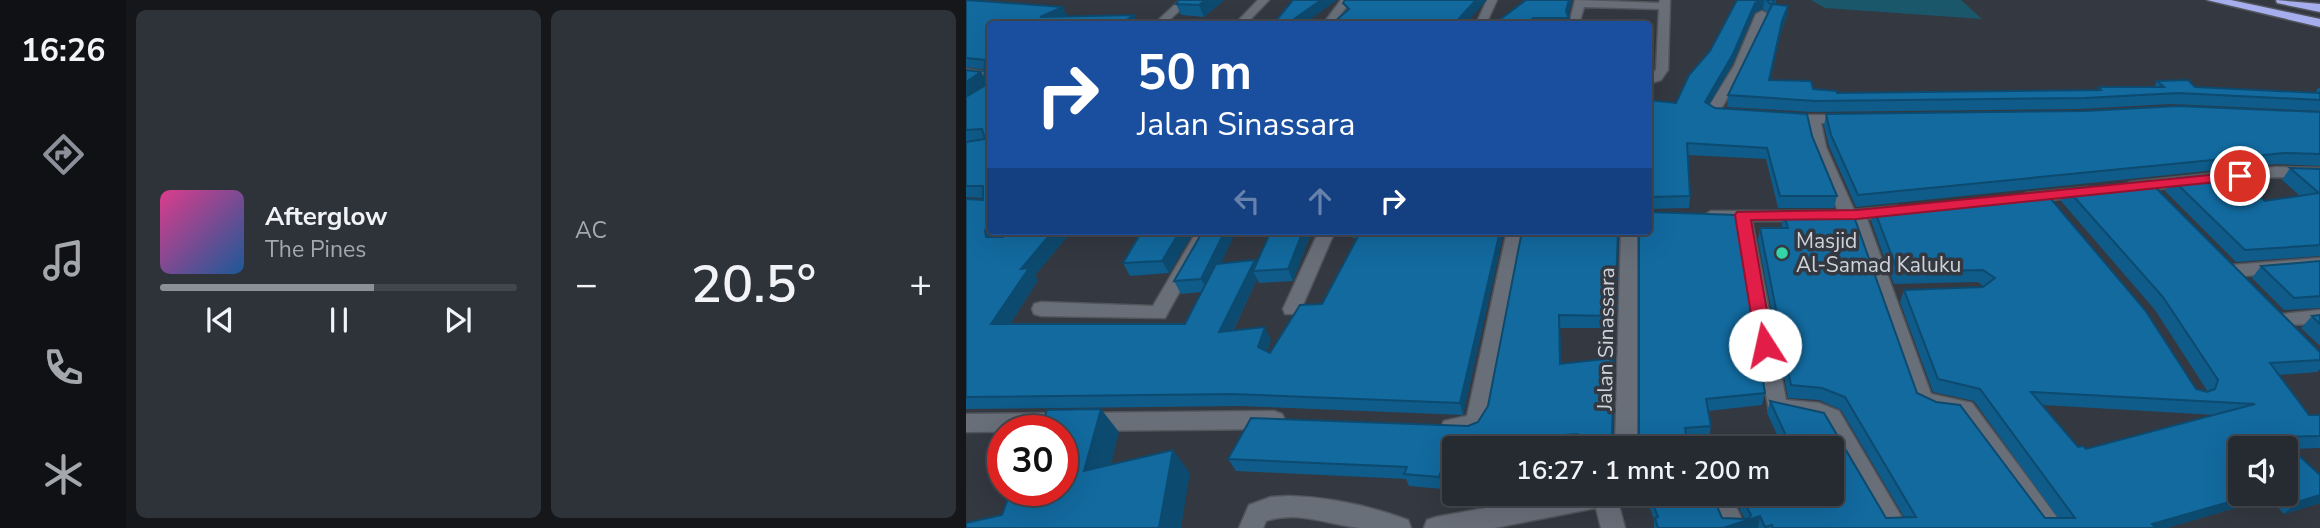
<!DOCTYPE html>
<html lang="id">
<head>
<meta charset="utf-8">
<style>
  body { margin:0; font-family:"Nunito Sans",sans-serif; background:#2e3239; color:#f1f3f6; height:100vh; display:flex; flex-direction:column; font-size:26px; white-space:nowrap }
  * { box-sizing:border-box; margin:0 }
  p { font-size:23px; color:#a4a7ab }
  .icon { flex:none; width:38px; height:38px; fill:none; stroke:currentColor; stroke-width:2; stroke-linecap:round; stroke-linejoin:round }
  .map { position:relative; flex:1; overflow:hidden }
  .sheet { display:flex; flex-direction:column; gap:10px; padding:10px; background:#15171b; width:840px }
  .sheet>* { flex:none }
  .guide { position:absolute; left:21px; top:21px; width:665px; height:214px; border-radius:7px; box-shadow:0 7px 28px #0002,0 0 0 2px #42464d; background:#1a4fa0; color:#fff; overflow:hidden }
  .buttons { position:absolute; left:1262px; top:436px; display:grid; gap:14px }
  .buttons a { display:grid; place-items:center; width:70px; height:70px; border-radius:7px; background:#262a31; box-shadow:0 7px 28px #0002,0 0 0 2px #42464d; font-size:35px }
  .speed { position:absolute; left:21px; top:415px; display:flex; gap:14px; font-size:35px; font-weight:700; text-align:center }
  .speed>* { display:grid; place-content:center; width:91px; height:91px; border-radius:50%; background:#262a31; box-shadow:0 7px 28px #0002,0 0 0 2px #42464d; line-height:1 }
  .speed .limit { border:10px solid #d22; background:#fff; color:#111 }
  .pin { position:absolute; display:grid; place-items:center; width:60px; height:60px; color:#fff; margin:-30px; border:4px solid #fff; border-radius:50%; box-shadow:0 2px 7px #0007 }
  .me { position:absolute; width:77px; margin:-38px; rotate:350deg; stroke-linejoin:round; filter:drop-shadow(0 0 5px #0008) }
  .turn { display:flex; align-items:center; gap:24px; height:147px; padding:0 35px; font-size:32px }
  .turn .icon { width:91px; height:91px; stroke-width:2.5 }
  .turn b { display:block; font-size:49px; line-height:60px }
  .lanes { display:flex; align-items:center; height:66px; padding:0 35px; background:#0003; justify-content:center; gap:35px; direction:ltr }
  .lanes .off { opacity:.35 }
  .big { font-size:52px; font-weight:600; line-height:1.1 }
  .sheet .widget { flex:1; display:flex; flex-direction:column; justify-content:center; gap:10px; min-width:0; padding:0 24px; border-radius:10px; background:#2e3239 }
  .song { display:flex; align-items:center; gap:21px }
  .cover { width:84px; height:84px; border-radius:10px; background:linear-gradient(135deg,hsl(330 70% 55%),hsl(210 70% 35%)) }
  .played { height:7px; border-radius:4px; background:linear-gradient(90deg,#8c9099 60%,#42464d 60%) }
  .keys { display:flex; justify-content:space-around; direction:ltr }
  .heat { display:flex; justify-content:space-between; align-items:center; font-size:38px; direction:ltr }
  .sheet .tiles { flex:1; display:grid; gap:10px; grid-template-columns:repeat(2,1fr) }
  .trip { position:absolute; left:476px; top:436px; width:402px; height:70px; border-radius:7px; background:#262a31; box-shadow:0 7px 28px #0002,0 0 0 2px #42464d; font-weight:600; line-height:70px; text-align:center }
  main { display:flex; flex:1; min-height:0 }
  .dock { display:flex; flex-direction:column; width:126px; justify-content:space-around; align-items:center; background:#0f1114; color:#a4a7ab }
  .dock .icon { width:49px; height:49px }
  .dock .on { color:#8c9099 }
  .dock b { font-size:32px; color:#f1f3f6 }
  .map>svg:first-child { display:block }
</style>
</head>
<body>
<main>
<nav class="dock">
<b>16:26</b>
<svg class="icon on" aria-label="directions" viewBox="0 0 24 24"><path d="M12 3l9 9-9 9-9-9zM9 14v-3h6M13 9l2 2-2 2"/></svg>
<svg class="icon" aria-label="music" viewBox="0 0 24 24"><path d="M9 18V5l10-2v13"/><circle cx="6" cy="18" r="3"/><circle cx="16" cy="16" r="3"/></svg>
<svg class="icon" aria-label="phone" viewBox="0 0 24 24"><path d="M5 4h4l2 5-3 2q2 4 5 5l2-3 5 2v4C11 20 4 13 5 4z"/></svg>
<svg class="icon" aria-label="climate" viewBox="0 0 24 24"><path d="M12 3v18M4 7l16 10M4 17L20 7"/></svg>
</nav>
<section class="sheet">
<div class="tiles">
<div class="widget">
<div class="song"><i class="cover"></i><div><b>Afterglow</b><p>The Pines</p></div></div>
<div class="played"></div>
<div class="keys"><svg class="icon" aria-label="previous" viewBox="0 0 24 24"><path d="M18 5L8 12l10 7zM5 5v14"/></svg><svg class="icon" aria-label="pause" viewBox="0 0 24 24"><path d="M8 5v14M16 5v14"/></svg><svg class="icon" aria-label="next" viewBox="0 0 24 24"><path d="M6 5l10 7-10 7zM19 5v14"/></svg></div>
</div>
<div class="widget"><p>AC</p>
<div class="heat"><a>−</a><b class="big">20.5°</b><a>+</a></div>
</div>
</div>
</section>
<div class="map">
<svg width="1354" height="528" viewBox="0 0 1354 528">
  <rect width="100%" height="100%" fill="#333841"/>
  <path fill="#1a576a" d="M845 0H995L1016 19 859 8Z"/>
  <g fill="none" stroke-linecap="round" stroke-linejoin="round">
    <g stroke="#51555c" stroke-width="3">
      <g id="minor">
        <path d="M214 0H225L199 24H188Z"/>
        <path d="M292 0H303L280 24H269Z"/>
        <path d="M375 0H386L367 24H357Z"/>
        <path d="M521 0H531L520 24H510Z"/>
        <path d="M609 0 693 3 694 0H704L702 70 695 80 682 84V76L690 70 693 9 618 7 613 24H603Z"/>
        <path d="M796 11 802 14 780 66 755 109 772 116 765 120 742 114 740 111 768 66 790 14Z"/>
        <path d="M0 69 24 73V81L0 77Z"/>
        <path d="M820 115H883L890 119 883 123H855L860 147 888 210 931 206 939 211 931 216 901 219 965 394 1006 403 1099 528H1073L990 415 966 412 949 405 885 221H786L820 400 853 403 873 411 942 528H917L857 423C843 414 820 420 803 411L770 221H745L737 216 745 211H872L846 147 841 123 815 122V116Z"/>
        <path d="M1310 167 1354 168V178L1310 177 1164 192 1156 187 1164 182Z"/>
        <path d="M1122 187 1130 192 1128 195 1060 203 1052 198 1060 193Z"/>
        <path d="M231 231H247L199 318 75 316 68 314 66 309 68 304 75 302 187 306Z"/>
        <path d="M353 231H369L333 314H319L317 309Z"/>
        <path d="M541 231H557L522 418 513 433 505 436 478 433 475 427 478 421 501 416Z"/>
        <path d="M655 231H671V448H649Z"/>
        <path d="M1354 258V270L1266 277 1257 271 1266 265Z"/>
        <path d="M1354 310V324L1307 325 1305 320 1307 315Z"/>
        <path d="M308 411 316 414 319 420 316 426 308 429 0 432V414Z"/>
        <path d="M596 494H650L659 528H635L630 508 528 528H458L461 520 470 517Z"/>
        <path d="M742 494H764L780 528H756Z"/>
        <path d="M323 496C363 497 404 506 442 520L445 528C428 528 411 528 394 528 363 525 332 510 300 521L297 528H273L283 505 305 497Z"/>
      </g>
    </g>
    <g stroke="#51555c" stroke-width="3">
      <g id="highway">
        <path d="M1241 0H1265L1354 19V27Z"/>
        <path d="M1310 0 1354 4V12L1311 3Z"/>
      </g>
    </g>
    <use href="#minor" fill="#696f79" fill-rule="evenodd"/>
    <use href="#highway" fill="#a7aeee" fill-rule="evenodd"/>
  </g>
  <g fill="#0f5b89" fill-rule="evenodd">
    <path d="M0 0 24 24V231L32 237H37L41 231H106L69 275 72 280 44 324H219L236 292 215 294 208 281 237 231H270L255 263 289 260 290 263 305 231H346L327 281 293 283 291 279 267 331 305 340 301 351 304 353 356 304 391 238H387L385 231H538L497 415 273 406 0 409V199L17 200V198L0 197V70L19 78V70L0 67Z"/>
    <path d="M213 0H258L238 17 215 15 210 4Z"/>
    <path d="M560 0H606L602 16 603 24H528Z"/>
    <path d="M771 0H810L809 5 822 6 821 16 815 31 804 80 871 93 1132 90 1133 87H1188L1191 81 1229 87 1349 93 1352 88H1354V111L1206 104 1114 109 847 112 761 107 762 95 802 13 797 9 788 13 766 65 743 105 749 108 846 136 871 196 868 208H812L800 159 721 155 724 196 723 208 682 209V100L710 103 744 51Z"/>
    <path d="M1354 112V166L1310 164 890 207 863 146 858 126 860 114Z"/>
    <path d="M1324 168 1354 169V256L1270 262 1199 191 1206 179 1299 201 1334 196 1316 180Z"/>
    <path d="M1183 181 1354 352V369L1351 372 1312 375 1343 415H1354V448L1326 449 1354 475V495L1350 496 1354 495V503L1318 514 1303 498 1201 528H688V520L679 494H739L743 501 751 506 756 518 779 519 774 510 776 498 791 494H866V448H817L801 413 804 401 858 413 920 518 938 517 875 410 853 400 822 398 792 240 794 228H816V224L817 211H886L951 393 970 402 994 405 1079 518H1092L1008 401 967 392 934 302 938 290 1018 287 1012 282 928 284 905 221 908 209 1079 192 1179 310 1230 389 1241 392H1242L1189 310 1095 201 1101 189ZM1077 405 1249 415 1120 449 1117 446 1112 447ZM1274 448H1320V494H1274Z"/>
    <path d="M228 231 203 273 164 276 157 263Z"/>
    <path d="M556 231H652L650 328H594L595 364 648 358 647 437 648 438H673V231L799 393 796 405 742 411 745 426 743 439 721 440 722 448H611L610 446 587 448H488V479L480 478 477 489 443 486 440 479 270 471 262 459 502 426 512 422 522 406Z"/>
    <path d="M1354 261V308L1318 310 1286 278 1295 266Z"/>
    <path d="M1354 315V346L1335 328 1346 316Z"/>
  </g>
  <g fill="#0d4a6f">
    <path d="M239 0H258L238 17 233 5Z"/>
    <path d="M355 0H371L338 24H321Z"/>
    <path d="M510 0H521L499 24H488Z"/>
    <path d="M603 0H606L602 18 600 11Z"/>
    <path d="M795 0H798L797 9 788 13 766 65 738 114 739 102 789 3Z"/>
    <path d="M822 6 821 16 815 31 802 91 803 80 816 21Z"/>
    <path d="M97 7 102 17H74Z"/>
    <path d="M168 15 173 24H154Z"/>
    <path d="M567 18V24H561Z"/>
    <path d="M15 72 22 83 0 98V82Z"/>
    <path d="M24 224V231H38L28 242 20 237 19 230Z"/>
    <path d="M87 231H106L69 275 72 280 36 336 25 324 55 269Z"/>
    <path d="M214 231H228L203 273 196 261Z"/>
    <path d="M259 231H270L242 291 235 279Z"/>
    <path d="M337 231H346L327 281 322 269Z"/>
    <path d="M534 231H538L497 415 494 403Z"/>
    <path d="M652 231 650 328 649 316Z"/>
    <path d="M289 260 294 270 287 271 291 279 260 344 253 332Z"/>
    <path d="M593 315 594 328 595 377 594 364Z"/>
    <path d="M299 327 305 340 298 359 292 347Z"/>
    <path d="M648 358 649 371 646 448V436Z"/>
    <path d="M135 409 153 432 138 494 118 471Z"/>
    <path d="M569 437 571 448H566Z"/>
    <path d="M207 450 224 473 215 528H193Z"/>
    <path d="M477 466 480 478 477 489 473 477Z"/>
    <path d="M1291 494H1308L1303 498 1201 528H1182L1186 524Z"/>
    <path d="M1354 495V503L1318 514 1331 502Z"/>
    <path d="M794 516 792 528H757Z"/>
  </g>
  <g fill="#126a9f" stroke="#0d4a6f" stroke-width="2" fill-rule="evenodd">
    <path d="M0 0 97 7 74 17 168 15 154 24H24V224L19 230 20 237H37L41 231H87L55 269 63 268 25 324H219L250 264 289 260 253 332 299 327 292 347 304 353 334 305 356 304 395 231H534L494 403 266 394 0 397V199L17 200V186H0V142L19 139 16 129 0 130V97L18 86 19 60 0 58Z"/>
    <path d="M213 0H239L233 5 210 4Z"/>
    <path d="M327 0H355L321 24H276L279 22 308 23Z"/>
    <path d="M379 0H510L488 24H366L383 9 377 3Z"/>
    <path d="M560 0H603L600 11 603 18H567L561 24H528Z"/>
    <path d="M771 0H795L789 3 767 54 739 102 749 108 841 114 846 136 871 196H814L801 148 721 143 724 196 682 197V100L710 103 723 75 744 51Z"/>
    <path d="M800 0H808L806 4 822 6 816 21 803 80 845 81 847 89 871 91V93L1135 90 1133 87H1198L1191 81 1222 80 1229 87 1354 93V100L1212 93 1119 98 849 101 762 95 806 5Z"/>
    <path d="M0 70 15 72 0 82Z"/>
    <path d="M1212 106 1354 112V154L1318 153 892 195 865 135 860 114 1119 111Z"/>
    <path d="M1324 168 1354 169V245L1279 250 1206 179 1262 173 1299 201 1353 193Z"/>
    <path d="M1183 181 1354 352V360L1304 363 1343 415H1354V436L1313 437 1354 475V495L1331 502 1320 491V448H1274V494H1291L1186 524 1190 528H807L806 525 799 527 794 516 757 528H692L689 518 692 517 683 494H739L743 501 751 506 756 518 782 519 785 515 776 498 791 494H866V448H821L819 443 823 442 804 401 858 413 920 518 950 517 879 397 856 388 825 385 794 228H822L817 211H886L951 393 970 402 994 405 1079 518H1109L1014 389 972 379 938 290 1017 287 1029 278 1017 270 932 272 908 209 1079 192 1179 310 1230 389 1241 392 1249 389 1252 380 1197 297 1101 189ZM1065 392 1289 404 1120 449 1117 446 1112 447Z"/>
    <path d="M682 212 770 215 799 393 740 399 745 426 719 428 722 448H675V446H610L611 434 569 437 566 448H488V467L477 466 473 477 438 474 441 467 262 459 285 418 502 426 512 422 522 406 556 231H652L649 316 593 315 594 364 648 358 646 436 648 438H673V231H682Z"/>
    <path d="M176 231H214L196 261 157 263Z"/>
    <path d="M237 231H259L235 279 208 281Z"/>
    <path d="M305 231H337L322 269 287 271Z"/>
    <path d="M1354 261V296L1328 298 1295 266Z"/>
    <path d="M1354 315V324L1346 316Z"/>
    <path d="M135 409 118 471 207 450 193 528H0V523L36 515 45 490H96V430H74L81 410Z"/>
  </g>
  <path fill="#e11d48" stroke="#92132f" stroke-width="2" d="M1274 172 1279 173V179L891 219 785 220 807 345 799 351 790 345 769 215 771 212 891 210Z"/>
  <circle fill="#35d4a7" stroke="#333841" stroke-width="2.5" cx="816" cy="253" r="7"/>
  <g text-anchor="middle" stroke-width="7" stroke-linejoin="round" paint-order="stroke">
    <g font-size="21" fill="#cfd2d8" stroke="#333841" text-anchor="start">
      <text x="830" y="248">Masjid<tspan x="830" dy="24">Al-Samad Kaluku</tspan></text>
    </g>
    <g font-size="21" fill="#cfd2d8" stroke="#333841">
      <text transform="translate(640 339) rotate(-89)" y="7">Jalan Sinassara</text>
    </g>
  </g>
</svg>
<div class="buttons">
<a><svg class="icon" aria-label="sound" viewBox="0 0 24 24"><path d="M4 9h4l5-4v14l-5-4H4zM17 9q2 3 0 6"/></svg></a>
</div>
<div class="speed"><div class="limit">30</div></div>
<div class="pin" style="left:1274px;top:176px;background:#d93025"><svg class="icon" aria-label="arrive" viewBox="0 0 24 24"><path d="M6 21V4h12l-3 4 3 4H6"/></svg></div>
<svg class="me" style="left:799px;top:345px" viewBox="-20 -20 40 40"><circle r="19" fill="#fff"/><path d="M0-13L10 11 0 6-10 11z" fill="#e11d48"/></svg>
<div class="trip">16:27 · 1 mnt · 200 m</div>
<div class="guide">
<div class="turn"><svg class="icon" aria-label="right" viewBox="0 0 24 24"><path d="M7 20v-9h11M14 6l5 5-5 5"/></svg><div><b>50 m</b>Jalan Sinassara</div></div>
<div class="lanes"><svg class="icon off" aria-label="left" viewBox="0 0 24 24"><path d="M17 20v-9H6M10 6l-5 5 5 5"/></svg><svg class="icon off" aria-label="ahead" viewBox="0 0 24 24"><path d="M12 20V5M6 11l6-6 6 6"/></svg><svg class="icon" aria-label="right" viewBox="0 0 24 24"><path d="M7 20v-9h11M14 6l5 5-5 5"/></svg></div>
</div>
</div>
</main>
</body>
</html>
